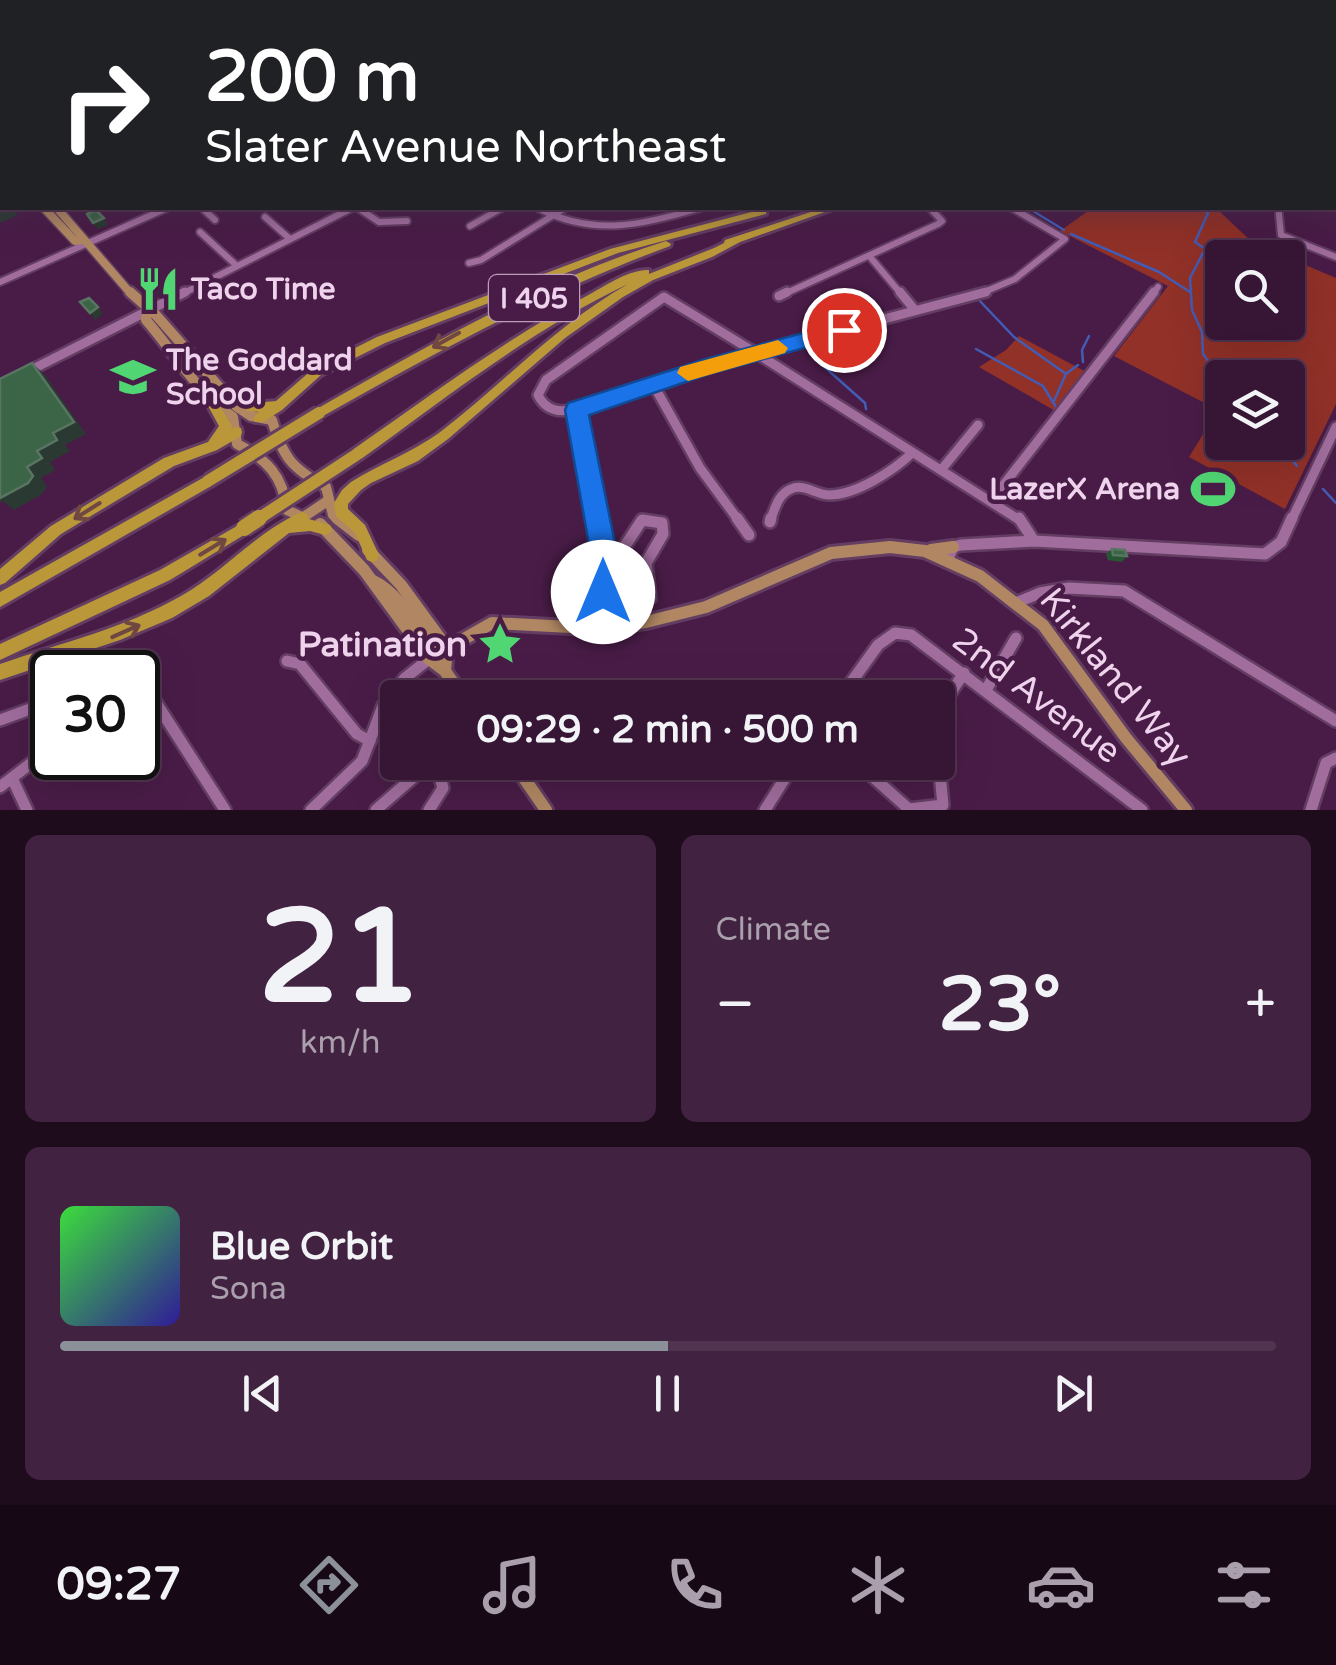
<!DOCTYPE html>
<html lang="en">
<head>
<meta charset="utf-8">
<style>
  body { margin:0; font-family:"Varela Round",sans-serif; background:#422241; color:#f1f3f6; height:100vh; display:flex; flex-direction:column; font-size:38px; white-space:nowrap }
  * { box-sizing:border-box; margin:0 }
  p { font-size:32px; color:#aa9fad }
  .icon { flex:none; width:55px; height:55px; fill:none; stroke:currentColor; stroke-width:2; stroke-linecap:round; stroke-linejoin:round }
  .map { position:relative; height:810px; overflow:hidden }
  .side { display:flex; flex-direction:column; gap:25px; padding:25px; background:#1e0c1d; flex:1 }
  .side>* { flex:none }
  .guide { position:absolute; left:0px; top:0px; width:1338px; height:210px; box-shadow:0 10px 40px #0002,0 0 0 2px #513450; background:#202124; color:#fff; overflow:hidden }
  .buttons { position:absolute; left:1205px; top:240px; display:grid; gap:20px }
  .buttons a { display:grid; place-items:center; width:100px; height:100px; border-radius:10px; background:#371535; box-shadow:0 10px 40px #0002,0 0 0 2px #513450; font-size:50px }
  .speed { position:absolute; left:30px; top:650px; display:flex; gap:20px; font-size:50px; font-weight:700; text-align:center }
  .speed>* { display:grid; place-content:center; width:130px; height:130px; border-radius:50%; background:#371535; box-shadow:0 10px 40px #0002,0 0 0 2px #513450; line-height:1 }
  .speed .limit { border:5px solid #111; border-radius:15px; background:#fff; color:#111 }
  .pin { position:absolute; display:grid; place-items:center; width:85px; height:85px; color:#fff; margin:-42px; border:5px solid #fff; border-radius:50%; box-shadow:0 2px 10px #0007 }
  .me { position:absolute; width:110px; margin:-55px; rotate:0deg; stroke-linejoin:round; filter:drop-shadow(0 0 8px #0008) }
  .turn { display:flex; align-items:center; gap:35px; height:210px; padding:0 40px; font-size:45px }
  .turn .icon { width:130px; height:130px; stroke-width:2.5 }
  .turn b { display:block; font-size:70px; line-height:85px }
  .big { font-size:75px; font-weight:800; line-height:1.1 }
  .side .widget { flex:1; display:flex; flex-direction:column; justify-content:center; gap:15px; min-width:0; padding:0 35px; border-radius:15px; background:#422241 }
  .side .dial { align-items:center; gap:0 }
  .dial b { font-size:130px; line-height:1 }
  .song { display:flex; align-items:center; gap:30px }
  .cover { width:120px; height:120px; border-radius:15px; background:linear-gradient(135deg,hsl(120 70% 55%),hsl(250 70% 35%)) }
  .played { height:10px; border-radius:5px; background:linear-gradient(90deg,#8c9099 50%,#513450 50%) }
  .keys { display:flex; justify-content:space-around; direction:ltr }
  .heat { display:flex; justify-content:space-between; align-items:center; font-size:55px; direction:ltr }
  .side .tiles { flex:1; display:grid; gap:25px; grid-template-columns:1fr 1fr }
  .widget:last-child { grid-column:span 2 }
  .trip { position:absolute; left:380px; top:680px; width:575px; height:100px; border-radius:10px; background:#371535; box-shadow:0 10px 40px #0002,0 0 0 2px #513450; font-weight:800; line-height:100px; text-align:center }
  .tabs { display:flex; height:160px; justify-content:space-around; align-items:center; background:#160815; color:#aa9fad }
  .tabs .icon { width:70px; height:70px }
  .tabs .active { color:#8c9099 }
  .tabs b { font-size:45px; color:#f1f3f6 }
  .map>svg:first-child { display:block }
</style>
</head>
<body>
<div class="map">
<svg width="1336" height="810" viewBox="0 0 1336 810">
  <rect width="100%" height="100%" fill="#491c47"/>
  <g fill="#913128" fill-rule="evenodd">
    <path d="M1088 208H1216L1253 243 1336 278V404L1285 509 1189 457 1218 410 1114 356 1168 286 1060 231 1088 211ZM1222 258H1288V322H1222ZM1222 378H1288V442H1222Z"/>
    <path d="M1019 336 1088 373 1057 412 979 367 1006 350Z"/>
  </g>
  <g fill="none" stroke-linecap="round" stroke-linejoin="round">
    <g stroke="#435cb6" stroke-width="2.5">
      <path d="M1028 208 1064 230"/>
      <path d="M1202 208 1208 213 1195 242 1205 249 1190 278 1192 310 1202 332 1203 354 1222 380"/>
      <path d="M1071 234 1159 272 1190 292"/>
      <path d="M978 299 1014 337 1066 374 1054 401"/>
      <path d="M808 346 820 363 865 403 866 409"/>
      <path d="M976 349 1043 386 1056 407"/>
      <path d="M1083 362 1082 350 1089 336"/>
      <path d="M1067 373 1078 365"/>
      <path d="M1277 442 1297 466"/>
      <path d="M1323 489 1336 503"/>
    </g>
    <g stroke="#633d62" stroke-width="10">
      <g id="minor-far2">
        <path d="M202 208 215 220"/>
        <path d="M358 208 379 222 407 221"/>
        <path d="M538 208C593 237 643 225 700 208"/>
        <path d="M1279 214 1281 235 1336 257"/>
        <path d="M265 217 290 239"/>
        <path d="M470 226 502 208"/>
        <path d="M200 232 237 266"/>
        <path d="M871 258 902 295"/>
        <path d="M469 263 481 260 565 208"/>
        <path d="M0 282 167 208"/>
        <path d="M180 295 352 208"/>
        <path d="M782 295 938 224 942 221 930 208"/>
        <path d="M977 295 1015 279 1065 239 1012 208"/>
        <path d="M1152 295 1158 287"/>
      </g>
    </g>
    <g stroke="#633d62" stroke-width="14">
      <g id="minor-far1">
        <path d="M900 292 914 309"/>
        <path d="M779 296 787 292"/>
        <path d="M664 297 756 353 575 409C559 413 546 411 538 395L546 380Z"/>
        <path d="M756 353 1021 521"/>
        <path d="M756 353 986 292"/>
        <path d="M29 371 185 292"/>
        <path d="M653 384 700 468 739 521"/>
        <path d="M576 410 597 521"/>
        <path d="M941 470 978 425"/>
        <path d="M991 501 1154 292"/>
        <path d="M641 521H647"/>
        <path d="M770 521C775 509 778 494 791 489 804 483 816 495 829 495 856 495 893 471 912 453"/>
        <path d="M1291 521 1336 427"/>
      </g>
    </g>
    <g stroke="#633d62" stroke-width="16">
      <g id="minor">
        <path d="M737 518 749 535"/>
        <path d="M1019 518 1034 541"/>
        <path d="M770 522 771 518"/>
        <path d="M948 559 953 547 961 545 1034 541 1265 554 1281 542 1292 518"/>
        <path d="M603 592 634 605 650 598 646 563 663 534 662 523 642 520 623 549 605 560"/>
        <path d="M1018 602 1040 593 1069 588 1124 591 1336 721"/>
        <path d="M590 628V613L608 578 597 518"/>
        <path d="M287 661 300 664 357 734 370 741"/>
        <path d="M986 690 1016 638"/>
        <path d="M138 694 153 698 225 810"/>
        <path d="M840 698 878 645 895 633 911 635 1142 810"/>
        <path d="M0 720 33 708 42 709 52 731"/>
        <path d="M938 723 949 695 964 673"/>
        <path d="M856 762 910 810"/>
        <path d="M12 778 27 810"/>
        <path d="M0 787 52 747"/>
        <path d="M909 809 943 805 938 753"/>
        <path d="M311 810 362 761 383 706 405 678 429 659"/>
        <path d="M376 810 424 768 440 777 443 788 429 810"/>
        <path d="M765 810 795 762"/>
        <path d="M1311 810 1326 763 1336 758"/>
      </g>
    </g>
    <g stroke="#633d62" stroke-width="11">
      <g id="major-far2">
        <path d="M44 208 75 241 82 240"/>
        <path d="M57 208 132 295"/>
      </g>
    </g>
    <g stroke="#633d62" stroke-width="15">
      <g id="major-far1">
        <path d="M130 292 156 315 236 406 251 416 272 420C283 457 291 468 326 487L333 515 341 521"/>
        <path d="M147 311 146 320C173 351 199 395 233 417L237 444C267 459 283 476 287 510L304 518"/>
        <path d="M302 518 329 500"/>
      </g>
    </g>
    <g stroke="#633d62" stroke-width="18">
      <g id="major">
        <path d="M337 518 359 535"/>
        <path d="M320 524 364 570 429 659 445 671 464 698"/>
        <path d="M368 550 401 585 447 648 445 671"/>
        <path d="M931 550 953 547"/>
        <path d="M373 581C405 596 414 634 446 648"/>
        <path d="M429 659 492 623 590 628 646 622 706 607 831 553 890 547 925 551 980 576 1043 625 1126 738 1186 810"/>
        <path d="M513 762 546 810"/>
      </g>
    </g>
    <g stroke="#633d62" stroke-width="6">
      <g id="highway">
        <path d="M823 208H836L740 242 712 257 653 280 623 297 565 338 448 439 418 461 371 483 361 490 348 504V509L365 525 379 555 377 560 372 562 367 560 355 533 336 516 334 503 342 490 351 482C380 464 411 453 439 433 503 384 557 324 628 284 531 330 447 397 361 459L356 460 351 459 349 455 351 451C430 396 507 338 592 293 608 284 631 269 649 270V274L714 248 724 243 725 240Z"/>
        <path d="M763 209 766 210V214L618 253 385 343 321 375 282 410 263 422H255L253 418 259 412 248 411 218 392 216 389 222 384 226 386 254 403 276 401 313 369 377 337 610 249Z"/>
        <path d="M666 241 671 244 670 246C548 291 436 352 323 416H315L313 413 315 410C427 346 542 280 666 241Z"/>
        <path d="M214 401 218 403 232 426 231 429 236 427 241 428 242 432 241 436 217 450 174 466 61 534 5 583 0 585V569L51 526 164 458 208 442 219 426 208 406 210 403Z"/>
        <path d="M208 475 213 477 215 481 213 485 0 607V592Z"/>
        <path d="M302 512 307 514 309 519 330 525 332 529 330 533 325 535 310 531 289 533 209 596 172 618 120 640 0 680V664C61 643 125 628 181 596 224 572 257 531 302 512Z"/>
        <path d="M244 522 249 524 251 528 249 532 170 580 0 660V644L160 570Z"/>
      </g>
    </g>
    <use href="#minor-far2" stroke="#a06d9d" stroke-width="6"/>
    <use href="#minor-far1" stroke="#a06d9d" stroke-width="9"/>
    <use href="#minor" stroke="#a06d9d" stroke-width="11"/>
    <use href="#major-far2" stroke="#b08762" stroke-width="8"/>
    <use href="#major-far1" stroke="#b08762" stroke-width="10"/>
    <use href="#major" stroke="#b08762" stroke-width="12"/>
    <use href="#highway" fill="#ba983a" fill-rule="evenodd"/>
    <g stroke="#633d62" stroke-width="18" stroke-linecap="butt">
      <g id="highway-bridge-far1">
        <path d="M208 481 319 413"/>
        <path d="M255 521 356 455"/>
      </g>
    </g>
    <g stroke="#633d62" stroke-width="21" stroke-linecap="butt">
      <path id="highway-bridge" d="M244 528 259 518"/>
    </g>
    <use href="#highway-bridge-far1" stroke="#ba983a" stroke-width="12"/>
    <use href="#highway-bridge" stroke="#ba983a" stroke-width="16"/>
  </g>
  <path fill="#265633" d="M1112 549 1127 556 1122 562 1108 560 1106 554Z"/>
  <g fill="#2b3933">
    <path d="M2 117V133L0 130V118Z"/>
    <path d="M7 208H11L18 215 0 223V211Z"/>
    <path d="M104 218 108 225 98 229 93 223Z"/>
    <path d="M161 285 166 291 155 295 150 288Z"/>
    <path d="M98 307 103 314 95 320 90 313Z"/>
    <path d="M32 363 45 375 86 434 65 445 70 451 50 462 55 470 41 478 47 487 42 494 14 510 3 501 0 503V492L53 433Z"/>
  </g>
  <g fill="#3c6447" stroke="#587561" stroke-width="2.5">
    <path d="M96 210 104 218 93 223 87 214Z"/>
    <path d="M154 276 161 285 150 288 144 281Z"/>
    <path d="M89 298 98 307 90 313 80 302Z"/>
    <path d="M32 363 74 422 53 433 57 440 37 451 42 458 27 467 33 476 28 483 0 498V379Z"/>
    <path d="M1112 549 1125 550 1127 556 1113 555Z"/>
  </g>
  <defs><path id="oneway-shaft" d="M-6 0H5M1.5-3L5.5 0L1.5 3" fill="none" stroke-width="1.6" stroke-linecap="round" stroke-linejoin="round" transform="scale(2.5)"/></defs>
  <g stroke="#714742">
    <use href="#oneway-shaft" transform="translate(446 340) rotate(151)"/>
    <use href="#oneway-shaft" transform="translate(87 511) rotate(148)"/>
    <use href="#oneway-shaft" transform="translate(213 547) rotate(-31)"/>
    <use href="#oneway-shaft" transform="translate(126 631) rotate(-24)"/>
  </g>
  <linearGradient id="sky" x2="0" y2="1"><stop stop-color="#280f27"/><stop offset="0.51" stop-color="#594069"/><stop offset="1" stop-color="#594069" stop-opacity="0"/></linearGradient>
  <rect width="1336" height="231" fill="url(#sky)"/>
  <path fill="#1a73e8" stroke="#114b97" stroke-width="2.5" d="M844 322 855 330 852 335 709 374 589 415 622 578 612 601 603 605 593 601 589 592 595 578 565 410 568 403 706 359Z"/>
  <path fill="#f59e0b" d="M778 340 788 348 785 353 688 381 677 373 680 367Z"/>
  <defs>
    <g id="restaurant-bare" transform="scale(3.45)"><path d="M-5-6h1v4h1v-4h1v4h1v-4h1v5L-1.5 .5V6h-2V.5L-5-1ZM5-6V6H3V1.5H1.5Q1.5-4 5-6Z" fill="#51d674" stroke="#491c47" stroke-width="2.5" paint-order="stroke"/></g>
    <g id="school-bare" transform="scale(3.45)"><path d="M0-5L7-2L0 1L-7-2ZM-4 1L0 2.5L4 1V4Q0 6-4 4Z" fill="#51d674" stroke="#491c47" stroke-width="2.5" paint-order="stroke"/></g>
    <g id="stadium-bare" transform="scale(3.45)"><path d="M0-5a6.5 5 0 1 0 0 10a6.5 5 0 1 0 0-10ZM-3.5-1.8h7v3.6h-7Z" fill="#51d674" stroke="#491c47" stroke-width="2.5" paint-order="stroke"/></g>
    <g id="sight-bare" transform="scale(3.45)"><path d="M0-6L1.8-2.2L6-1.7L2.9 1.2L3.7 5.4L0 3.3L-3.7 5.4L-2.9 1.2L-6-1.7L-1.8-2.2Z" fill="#51d674" stroke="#491c47" stroke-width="2.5" paint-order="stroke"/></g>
  </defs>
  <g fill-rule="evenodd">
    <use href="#restaurant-bare" x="158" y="289"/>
    <use href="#school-bare" x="133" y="377"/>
    <use href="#stadium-bare" x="1213" y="489"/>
    <use href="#sight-bare" x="500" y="644"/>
  </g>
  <g text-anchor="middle" stroke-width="9" stroke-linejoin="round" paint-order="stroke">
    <rect fill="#491c47" stroke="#bd9cbb" stroke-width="2.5" x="489" y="275" width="90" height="46" rx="8"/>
    <g font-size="28" font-weight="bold" fill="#efd3ed">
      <text x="534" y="308">I 405</text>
    </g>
    <g font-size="30" font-weight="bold" fill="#efd3ed" stroke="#491c47" text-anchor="start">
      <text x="191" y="299">Taco Time</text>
      <text x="166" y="370">The Goddard<tspan x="166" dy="34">School</tspan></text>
      <text x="1180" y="499" text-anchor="end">LazerX Arena</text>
    </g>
    <g font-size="35" font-weight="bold" fill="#efd3ed" stroke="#491c47" text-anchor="end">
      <text x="467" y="656">Patination</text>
    </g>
    <g font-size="35" fill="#efd3ed" stroke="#491c47">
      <text transform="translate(1116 677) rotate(51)" y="12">Kirkland Way</text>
      <text transform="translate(1037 695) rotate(37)" y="12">2nd Avenue</text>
    </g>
  </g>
</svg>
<div class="buttons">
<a><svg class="icon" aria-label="search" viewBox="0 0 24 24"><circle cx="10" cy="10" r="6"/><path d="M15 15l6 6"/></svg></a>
<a><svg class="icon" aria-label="layers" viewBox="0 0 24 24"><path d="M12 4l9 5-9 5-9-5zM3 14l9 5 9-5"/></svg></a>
</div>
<div class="speed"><div class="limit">30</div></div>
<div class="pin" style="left:844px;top:330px;background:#d93025"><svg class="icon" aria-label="arrive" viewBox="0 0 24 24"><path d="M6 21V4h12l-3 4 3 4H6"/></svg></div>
<svg class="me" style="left:603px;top:592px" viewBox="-20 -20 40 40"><circle r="19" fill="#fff"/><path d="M0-13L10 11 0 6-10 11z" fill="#1a73e8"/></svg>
<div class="trip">09:29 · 2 min · 500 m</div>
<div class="guide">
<div class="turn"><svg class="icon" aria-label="right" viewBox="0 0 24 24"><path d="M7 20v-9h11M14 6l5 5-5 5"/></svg><div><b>200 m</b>Slater Avenue Northeast</div></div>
</div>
</div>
<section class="side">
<div class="tiles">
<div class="widget dial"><b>21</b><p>km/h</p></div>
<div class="widget"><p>Climate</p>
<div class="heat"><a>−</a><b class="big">23°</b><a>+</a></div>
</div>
<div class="widget">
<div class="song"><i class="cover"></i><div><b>Blue Orbit</b><p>Sona</p></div></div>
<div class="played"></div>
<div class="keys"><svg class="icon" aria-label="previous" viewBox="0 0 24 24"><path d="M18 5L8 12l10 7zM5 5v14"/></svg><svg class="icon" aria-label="pause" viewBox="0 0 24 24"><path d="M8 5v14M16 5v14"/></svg><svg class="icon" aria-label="next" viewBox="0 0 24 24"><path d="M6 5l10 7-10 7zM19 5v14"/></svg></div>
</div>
</div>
</section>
<nav class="tabs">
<b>09:27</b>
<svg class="icon active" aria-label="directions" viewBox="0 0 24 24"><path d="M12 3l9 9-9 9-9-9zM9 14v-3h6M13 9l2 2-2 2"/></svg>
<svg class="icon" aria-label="music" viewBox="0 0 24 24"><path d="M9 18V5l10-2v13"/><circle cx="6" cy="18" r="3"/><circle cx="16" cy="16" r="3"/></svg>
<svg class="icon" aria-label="phone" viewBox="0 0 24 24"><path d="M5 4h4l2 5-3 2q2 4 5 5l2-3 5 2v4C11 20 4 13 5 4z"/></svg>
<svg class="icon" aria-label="climate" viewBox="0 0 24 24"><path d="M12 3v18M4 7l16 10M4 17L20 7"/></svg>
<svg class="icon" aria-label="car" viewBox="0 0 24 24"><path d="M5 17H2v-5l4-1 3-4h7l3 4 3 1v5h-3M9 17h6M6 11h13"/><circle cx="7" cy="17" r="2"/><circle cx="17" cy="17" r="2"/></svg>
<svg class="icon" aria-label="filters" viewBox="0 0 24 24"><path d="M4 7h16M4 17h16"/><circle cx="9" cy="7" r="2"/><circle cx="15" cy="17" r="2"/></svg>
</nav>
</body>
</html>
